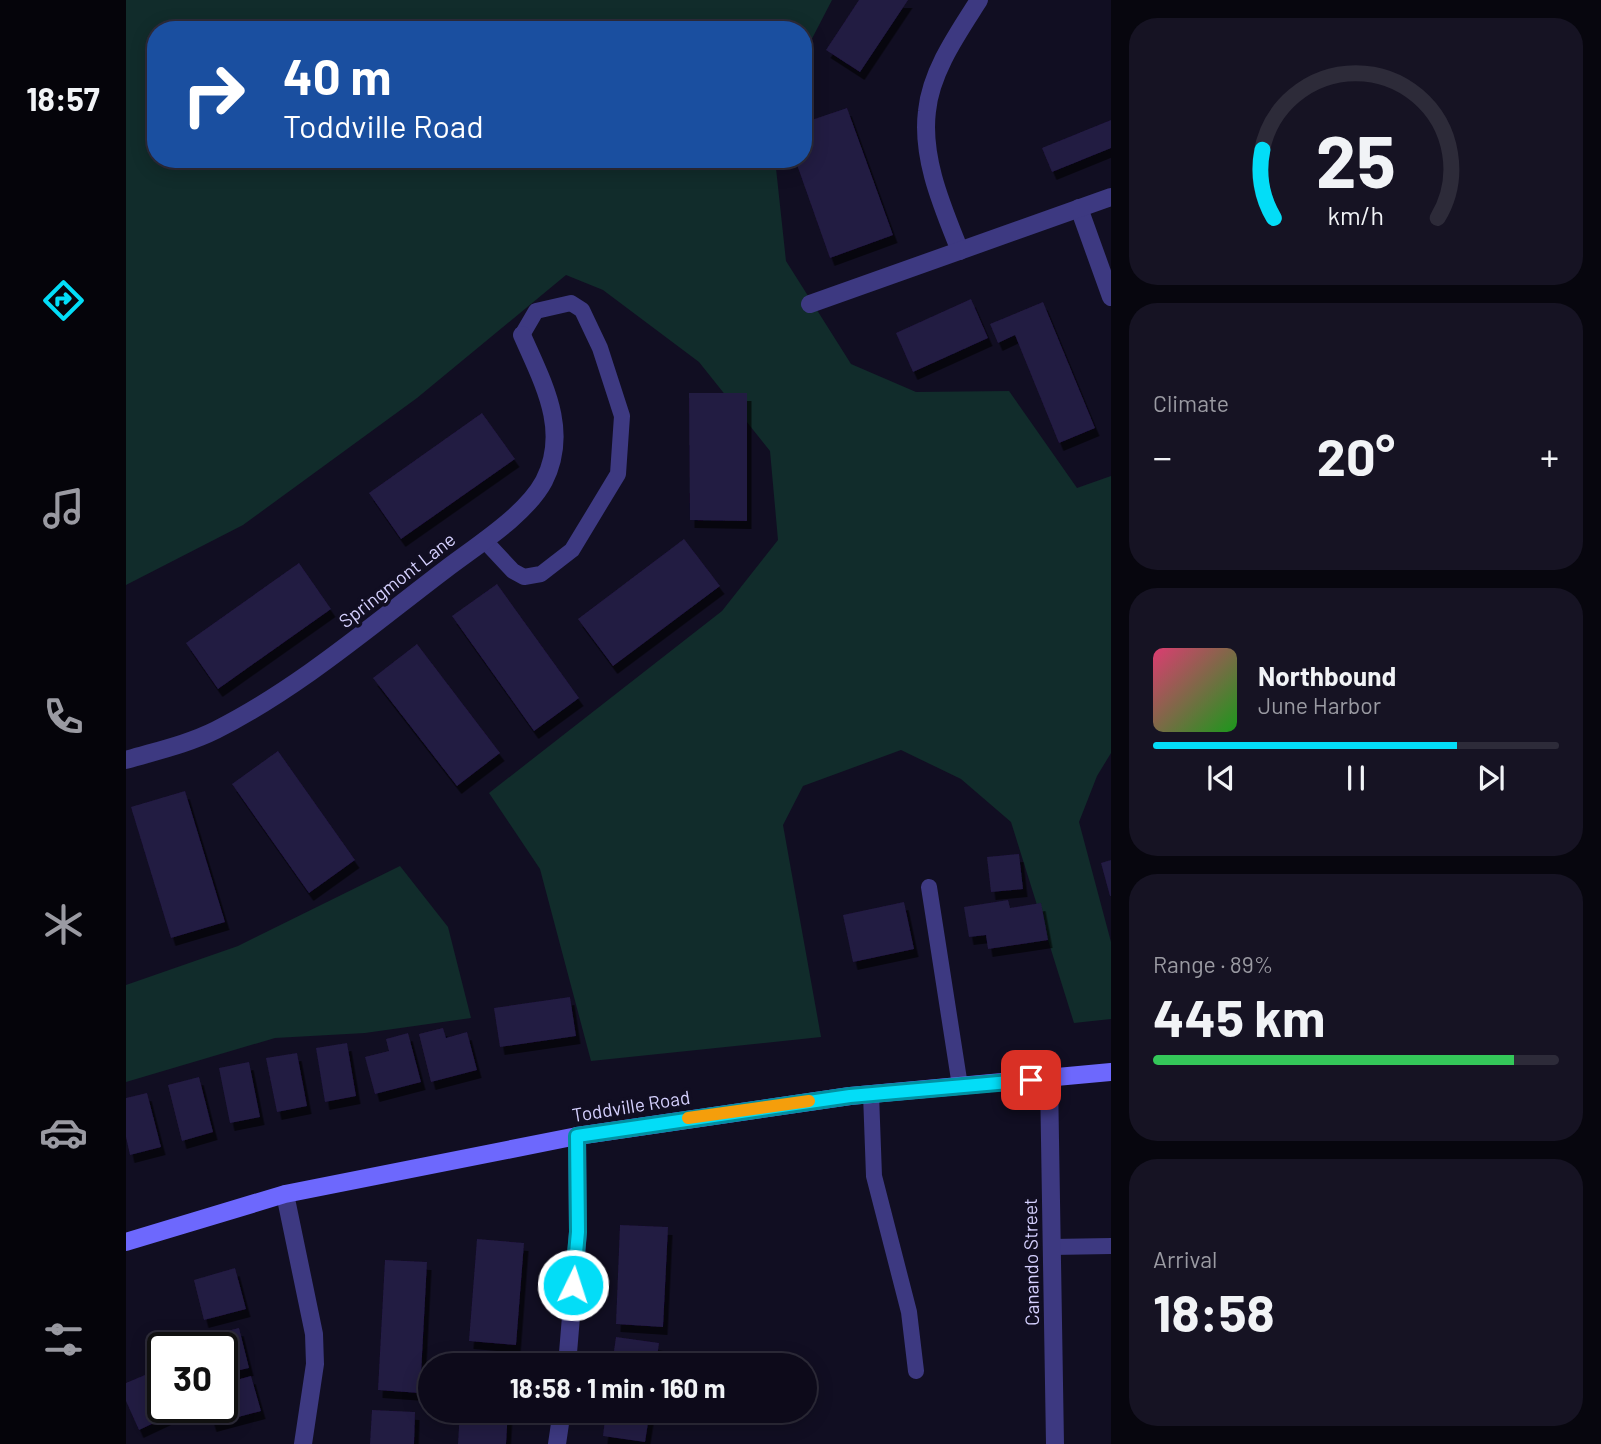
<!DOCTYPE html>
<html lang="en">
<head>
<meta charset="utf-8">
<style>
  body { margin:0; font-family:Barlow,sans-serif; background:#161323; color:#f1f3f6; height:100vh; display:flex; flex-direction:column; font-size:26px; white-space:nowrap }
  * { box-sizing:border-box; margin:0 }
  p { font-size:23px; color:#9a9aa2 }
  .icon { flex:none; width:38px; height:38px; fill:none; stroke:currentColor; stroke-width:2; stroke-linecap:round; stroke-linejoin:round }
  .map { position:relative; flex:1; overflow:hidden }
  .side { display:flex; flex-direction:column; gap:18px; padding:18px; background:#07060e; width:490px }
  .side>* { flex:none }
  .guide { position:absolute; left:21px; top:21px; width:665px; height:147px; border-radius:28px; box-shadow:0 4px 18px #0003,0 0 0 2px #2d2b39; background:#1a4fa0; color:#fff; overflow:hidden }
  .speed { position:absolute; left:21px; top:1332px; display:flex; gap:14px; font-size:35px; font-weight:700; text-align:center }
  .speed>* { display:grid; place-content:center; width:91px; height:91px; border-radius:50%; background:#0d0a1a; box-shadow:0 4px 18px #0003,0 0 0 2px #2d2b39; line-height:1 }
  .speed .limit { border:4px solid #111; border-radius:10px; background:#fff; color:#111 }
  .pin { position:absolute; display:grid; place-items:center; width:60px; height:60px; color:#fff; margin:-30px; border-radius:14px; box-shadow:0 4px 10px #0006 }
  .me { position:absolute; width:77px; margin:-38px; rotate:4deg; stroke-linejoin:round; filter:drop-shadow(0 0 5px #0008) }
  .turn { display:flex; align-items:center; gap:24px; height:147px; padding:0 21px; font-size:32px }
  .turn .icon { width:91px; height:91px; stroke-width:2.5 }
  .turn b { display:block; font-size:49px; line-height:60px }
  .big { font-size:52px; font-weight:700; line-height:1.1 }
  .side .widget { flex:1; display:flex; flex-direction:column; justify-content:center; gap:10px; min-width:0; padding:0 24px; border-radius:28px; background:#161323 }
  .side .dial { align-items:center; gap:0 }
  .dial svg { height:182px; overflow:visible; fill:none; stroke:#2d2b39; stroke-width:7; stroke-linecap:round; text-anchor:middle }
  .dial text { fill:#f1f3f6; stroke:none }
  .song { display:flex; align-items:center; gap:21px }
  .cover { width:84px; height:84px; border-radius:10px; background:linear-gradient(135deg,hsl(340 70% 55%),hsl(120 70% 35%)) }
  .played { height:7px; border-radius:4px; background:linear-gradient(90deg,#03ddf7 75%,#2d2b39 75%) }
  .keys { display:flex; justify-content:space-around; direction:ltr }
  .heat { display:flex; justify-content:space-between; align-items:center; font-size:38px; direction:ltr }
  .charge { height:10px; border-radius:5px; background:linear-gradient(90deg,#34c759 89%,#2d2b39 0) }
  .trip { position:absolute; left:292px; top:1353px; width:399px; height:70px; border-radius:35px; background:#0d0a1a; box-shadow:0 4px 18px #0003,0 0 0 2px #2d2b39; font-weight:700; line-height:70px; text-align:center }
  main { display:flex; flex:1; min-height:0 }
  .tabs { display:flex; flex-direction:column; width:126px; justify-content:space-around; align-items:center; background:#05040a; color:#9a9aa2 }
  .tabs .icon { width:49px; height:49px }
  .tabs .selected { color:#03ddf7 }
  .tabs b { font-size:32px; color:#f1f3f6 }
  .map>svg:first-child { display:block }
</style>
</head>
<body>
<main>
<nav class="tabs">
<b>18:57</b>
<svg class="icon selected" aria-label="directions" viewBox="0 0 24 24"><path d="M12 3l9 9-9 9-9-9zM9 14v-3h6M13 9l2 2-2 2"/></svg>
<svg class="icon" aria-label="music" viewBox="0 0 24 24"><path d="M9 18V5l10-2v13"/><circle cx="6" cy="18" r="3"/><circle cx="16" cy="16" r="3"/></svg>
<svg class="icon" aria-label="phone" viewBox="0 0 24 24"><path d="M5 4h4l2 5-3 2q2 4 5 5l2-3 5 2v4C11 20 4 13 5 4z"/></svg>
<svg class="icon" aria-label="climate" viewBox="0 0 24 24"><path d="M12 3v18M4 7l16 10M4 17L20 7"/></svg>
<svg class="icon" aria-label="car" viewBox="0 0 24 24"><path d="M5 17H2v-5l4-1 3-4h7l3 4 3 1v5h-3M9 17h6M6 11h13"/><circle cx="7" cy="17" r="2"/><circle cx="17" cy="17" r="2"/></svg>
<svg class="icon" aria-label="filters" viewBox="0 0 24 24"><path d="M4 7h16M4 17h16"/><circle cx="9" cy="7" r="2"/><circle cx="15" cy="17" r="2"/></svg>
</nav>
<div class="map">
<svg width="985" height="1444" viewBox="0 0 985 1444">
  <defs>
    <filter id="shadow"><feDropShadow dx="4.5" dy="8" stdDeviation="0" flood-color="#0009"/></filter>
  </defs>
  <rect width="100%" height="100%" fill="#110e22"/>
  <g fill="#112c2b">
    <path d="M0 0H706L677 56V30H30V159H649L660 261 725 364 790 392 883 391 951 488 985 476V753L971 776 953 822 985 942V1019L948 1023 885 822 835 779 775 750 677 786 657 825 695 1037 465 1061 414 869 363 793 596 611 652 540 644 451 573 362 477 290 440 275 291 398 117 525 0 585Z"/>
    <path d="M274 866 322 927 345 1018 239 1033 149 1038 0 1082V985L112 946Z"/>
  </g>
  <g fill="#231a43" filter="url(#shadow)">
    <path d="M733 0H782L734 72 700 50Z"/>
    <path d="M721 108 767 235 704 258 669 159H677V123Z"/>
    <path d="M985 120V148L926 172 916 148Z"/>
    <path d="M845 299 862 338 787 372 770 333Z"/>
    <path d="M917 302 969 428 933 443 889 335 872 343 864 324Z"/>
    <path d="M563 393H621V521L564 520Z"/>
    <path d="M356 413 389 459 275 539 243 493Z"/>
    <path d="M558 539 594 586 487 666 452 619Z"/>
    <path d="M173 563 205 609 92 689 60 643Z"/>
    <path d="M371 584 453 698 408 731 326 616Z"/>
    <path d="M291 644 374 753 331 786 247 678Z"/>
    <path d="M152 751 229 860 183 893 106 784Z"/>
    <path d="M59 791 99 922 45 938 5 807Z"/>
    <path d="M893 854 897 889 865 892 861 857Z"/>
    <path d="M985 860V896H984L975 863Z"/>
    <path d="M882 900 884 908 915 903 922 940 862 949 860 935 843 937 838 907Z"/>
    <path d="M778 902 788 949 727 962 717 915Z"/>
    <path d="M444 997 450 1036 374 1047 368 1008Z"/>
    <path d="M317 1028 320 1038 341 1032 351 1070 305 1082 293 1034Z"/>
    <path d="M282 1033 295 1082 249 1094 239 1057 263 1051 260 1039Z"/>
    <path d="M221 1043 230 1096 199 1102 190 1048Z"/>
    <path d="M171 1053 181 1106 151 1112 140 1058Z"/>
    <path d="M123 1062 134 1117 104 1123 93 1068Z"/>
    <path d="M73 1077 87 1132 56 1141 42 1085Z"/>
    <path d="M21 1093 35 1147 4 1155 0 1137V1098Z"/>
    <path d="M494 1225 542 1227 537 1327 490 1324Z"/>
    <path d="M351 1239 398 1243 390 1345 343 1341Z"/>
    <path d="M259 1260 301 1262 294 1393 252 1390Z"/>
    <path d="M109 1268 120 1309 78 1320 68 1280Z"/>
    <path d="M113 1328 123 1368 96 1374V1348H75L73 1338Z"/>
    <path d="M490 1337 533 1343 530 1365H486Z"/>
    <path d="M337 1355 385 1358 384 1365H336Z"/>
    <path d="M26 1372 37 1397V1407H41L45 1415 13 1430 0 1401V1383Z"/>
    <path d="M125 1376 135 1411 86 1424 81 1407H96V1384Z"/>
    <path d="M246 1410 289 1412 288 1444H244Z"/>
    <path d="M334 1410H382L380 1444H332Z"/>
    <path d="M480 1410H524L519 1442 477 1436Z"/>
  </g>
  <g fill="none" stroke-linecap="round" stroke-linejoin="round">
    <g stroke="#3d3981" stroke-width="16">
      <path d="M358 540 387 571 398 577 415 574 446 550 492 474 496 416 474 348 456 310 445 303 410 311 396 335"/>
      <path d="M803 887 834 1086"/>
      <path d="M745 1094 748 1176 783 1312 790 1371"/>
      <path d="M926 1247 985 1246"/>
    </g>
    <g stroke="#3d3981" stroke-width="18">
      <path d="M953 208 985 297"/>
      <path d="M834 251C817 208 795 159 801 111 805 71 832 33 853 0"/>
      <path d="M684 304 985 197"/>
      <path d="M0 760C30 751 62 744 90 730 173 688 246 625 320 569 350 546 400 515 418 481 444 430 417 383 396 335"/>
      <path d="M923 1079 929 1444"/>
      <path d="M159 1194 188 1334 189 1364 177 1444"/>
      <path d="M441 1365 452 1232 451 1136"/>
      <path d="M431 1444 436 1410"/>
    </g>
    <path stroke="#6d68fd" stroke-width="18" d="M0 1242 159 1194 451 1136 724 1096 985 1072"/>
  </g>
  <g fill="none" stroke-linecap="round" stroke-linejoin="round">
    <g stroke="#0290a1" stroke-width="18">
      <path id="route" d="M447 1285 452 1232 451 1136 724 1096 905 1080"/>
    </g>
    <use href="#route" stroke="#03ddf7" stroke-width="12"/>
    <path stroke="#f59e0b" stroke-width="12" d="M562 1118 683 1101"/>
  </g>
  <g text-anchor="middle" stroke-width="7" stroke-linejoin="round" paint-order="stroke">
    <g font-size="19" fill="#d5d0fe" stroke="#110e22">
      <text transform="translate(271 580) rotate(-38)" y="7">Springmont Lane</text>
      <text transform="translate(505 1106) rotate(-9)" y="7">Toddville Road</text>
      <text transform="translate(905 1262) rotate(-91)" y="7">Canando Street</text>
    </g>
  </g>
</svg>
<div class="speed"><div class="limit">30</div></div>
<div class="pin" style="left:905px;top:1080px;background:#d93025"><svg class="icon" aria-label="arrive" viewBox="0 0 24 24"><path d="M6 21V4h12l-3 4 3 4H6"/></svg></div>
<svg class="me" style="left:447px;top:1285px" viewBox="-20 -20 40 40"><circle r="17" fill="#03ddf7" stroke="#fff" stroke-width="3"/><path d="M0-11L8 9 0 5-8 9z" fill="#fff"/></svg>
<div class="trip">18:58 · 1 min · 160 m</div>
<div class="guide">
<div class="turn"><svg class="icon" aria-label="right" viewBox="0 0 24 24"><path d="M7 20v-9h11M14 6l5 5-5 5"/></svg><div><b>40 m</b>Toddville Road</div></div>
</div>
</div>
<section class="side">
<div class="widget dial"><svg viewBox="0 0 100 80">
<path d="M14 69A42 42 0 1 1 86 69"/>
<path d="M14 69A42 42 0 0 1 9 39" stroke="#03ddf7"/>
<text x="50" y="56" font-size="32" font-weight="700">25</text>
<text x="50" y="72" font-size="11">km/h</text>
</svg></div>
<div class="widget"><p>Climate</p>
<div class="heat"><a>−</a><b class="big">20°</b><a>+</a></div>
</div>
<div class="widget">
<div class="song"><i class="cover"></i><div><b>Northbound</b><p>June Harbor</p></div></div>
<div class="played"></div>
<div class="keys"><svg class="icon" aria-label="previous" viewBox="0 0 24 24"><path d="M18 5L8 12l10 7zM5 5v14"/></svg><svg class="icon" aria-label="pause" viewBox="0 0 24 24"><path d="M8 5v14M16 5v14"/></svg><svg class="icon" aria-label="next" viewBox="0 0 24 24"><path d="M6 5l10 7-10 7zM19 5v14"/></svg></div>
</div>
<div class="widget"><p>Range · 89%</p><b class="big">445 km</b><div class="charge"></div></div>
<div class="widget"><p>Arrival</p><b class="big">18:58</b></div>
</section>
</main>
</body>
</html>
